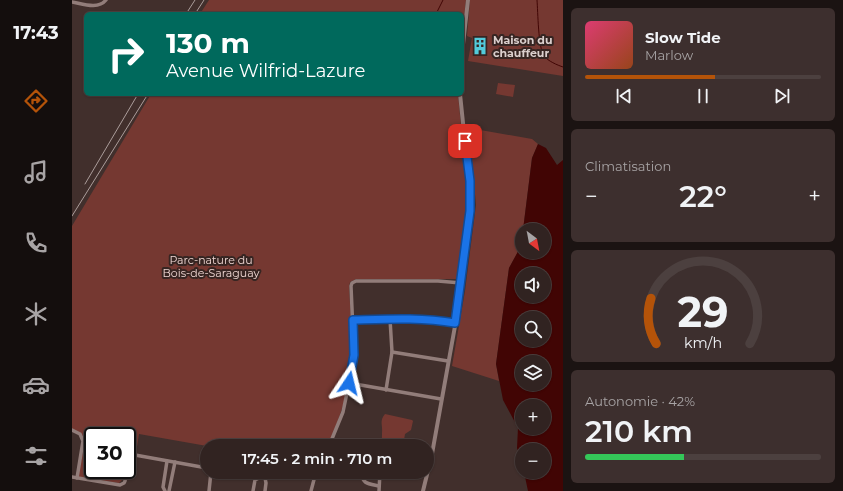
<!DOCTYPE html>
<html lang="fr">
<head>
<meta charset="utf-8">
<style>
  body { margin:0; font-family:Montserrat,sans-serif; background:#3d2f2e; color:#f1f3f6; height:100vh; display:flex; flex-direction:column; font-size:15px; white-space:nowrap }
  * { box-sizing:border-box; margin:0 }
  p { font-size:13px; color:#a8a4a5 }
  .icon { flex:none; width:22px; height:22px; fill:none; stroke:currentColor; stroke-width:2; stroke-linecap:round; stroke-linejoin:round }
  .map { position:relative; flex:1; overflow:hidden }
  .side { display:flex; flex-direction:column; gap:8px; padding:8px; background:#1b1312; width:280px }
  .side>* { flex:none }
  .banner { position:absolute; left:12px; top:12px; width:380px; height:84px; border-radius:6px; box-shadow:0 1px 3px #0004,0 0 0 1px #4c403f; background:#00695c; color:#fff; overflow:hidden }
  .needle { width:26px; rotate:148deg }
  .controls { position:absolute; left:443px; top:223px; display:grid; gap:8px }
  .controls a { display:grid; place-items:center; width:36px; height:36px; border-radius:50%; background:#312321; box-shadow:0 1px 3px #0004,0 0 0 1px #4c403f; font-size:20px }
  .speed { position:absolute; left:12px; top:427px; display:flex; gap:8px; font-size:20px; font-weight:700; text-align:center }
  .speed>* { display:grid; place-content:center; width:52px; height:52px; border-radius:50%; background:#312321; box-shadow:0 1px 3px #0004,0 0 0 1px #4c403f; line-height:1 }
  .speed .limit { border:2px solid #111; border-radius:6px; background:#fff; color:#111 }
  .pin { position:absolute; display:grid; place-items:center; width:34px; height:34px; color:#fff; margin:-17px; border-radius:8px; box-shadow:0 2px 6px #0006 }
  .me { position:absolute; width:44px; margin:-22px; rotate:10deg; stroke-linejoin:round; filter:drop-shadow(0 0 3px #0008) }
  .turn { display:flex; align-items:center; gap:14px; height:84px; padding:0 16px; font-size:18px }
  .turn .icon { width:52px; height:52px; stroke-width:2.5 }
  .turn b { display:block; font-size:28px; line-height:34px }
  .big { font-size:30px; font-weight:600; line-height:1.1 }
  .side .tile { flex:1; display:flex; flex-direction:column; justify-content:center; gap:6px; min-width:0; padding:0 14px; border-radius:6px; background:#3d2f2e }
  .side .dial { align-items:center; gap:0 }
  .dial svg { height:104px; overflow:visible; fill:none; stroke:#4c403f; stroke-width:7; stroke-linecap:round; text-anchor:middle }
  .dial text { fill:#f1f3f6; stroke:none }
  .song { display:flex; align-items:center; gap:12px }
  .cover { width:48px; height:48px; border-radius:6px; background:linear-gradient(135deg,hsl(340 70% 55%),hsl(20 70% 35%)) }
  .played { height:4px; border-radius:2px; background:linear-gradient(90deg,#b45309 55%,#4c403f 55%) }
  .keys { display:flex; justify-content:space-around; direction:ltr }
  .heat { display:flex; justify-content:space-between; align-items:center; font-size:22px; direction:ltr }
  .charge { height:6px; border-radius:3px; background:linear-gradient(90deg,#34c759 42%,#4c403f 0) }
  .trip { position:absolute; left:128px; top:439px; width:234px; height:40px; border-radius:20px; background:#312321; box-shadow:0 1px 3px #0004,0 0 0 1px #4c403f; font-weight:600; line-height:40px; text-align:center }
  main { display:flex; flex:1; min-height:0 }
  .dock { display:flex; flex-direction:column; width:72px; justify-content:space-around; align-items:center; background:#140e0d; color:#a8a4a5 }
  .dock .icon { width:28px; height:28px }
  .dock .active { color:#b45309 }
  .dock b { font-size:18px; color:#f1f3f6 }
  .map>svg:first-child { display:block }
</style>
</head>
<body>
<main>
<nav class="dock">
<b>17:43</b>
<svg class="icon active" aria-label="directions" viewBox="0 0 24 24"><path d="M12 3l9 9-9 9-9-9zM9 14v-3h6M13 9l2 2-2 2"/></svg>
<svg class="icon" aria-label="music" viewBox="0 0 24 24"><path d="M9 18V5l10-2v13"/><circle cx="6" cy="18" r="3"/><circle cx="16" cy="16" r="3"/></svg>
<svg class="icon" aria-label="phone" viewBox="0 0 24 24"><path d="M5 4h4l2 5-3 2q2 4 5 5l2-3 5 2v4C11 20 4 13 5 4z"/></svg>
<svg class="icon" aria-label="climate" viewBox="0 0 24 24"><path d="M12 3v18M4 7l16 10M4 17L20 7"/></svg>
<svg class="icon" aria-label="car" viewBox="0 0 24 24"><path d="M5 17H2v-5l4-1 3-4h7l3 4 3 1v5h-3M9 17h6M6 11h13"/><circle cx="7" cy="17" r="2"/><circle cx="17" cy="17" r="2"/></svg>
<svg class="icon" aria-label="filters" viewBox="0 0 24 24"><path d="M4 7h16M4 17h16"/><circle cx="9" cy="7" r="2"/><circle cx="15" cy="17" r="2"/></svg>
</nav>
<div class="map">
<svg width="491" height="491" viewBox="0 0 491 491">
  <rect width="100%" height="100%" fill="#412f2c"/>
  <g fill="#753831">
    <path d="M137 0H394L390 35V14H128Z"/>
    <path d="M398 0H491V76L396 61 400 38 395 36Z"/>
    <path d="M426 83 443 85 441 97 424 94Z"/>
    <path d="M79 94H386L396 202 393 240 387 279H284L278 282 277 287C278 311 282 337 280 361 277 390 268 420 255 446H135L67 434 64 453C59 454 56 456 55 461V436H21V470H53L51 479 47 483 6 477 13 441 9 433 0 429V226Z"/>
    <path d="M397 128 460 139 466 144 460 158 449 246 437 268 424 364 427 381 380 366 393 291 404 205Z"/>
    <path d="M313 414 340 420 341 421 339 430 333 434 331 446 309 443C310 440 310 437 310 433 311 425 307 421 313 414Z"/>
  </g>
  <path fill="#410504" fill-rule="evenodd" d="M466 144 474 148 485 165 491 160V491H456L452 472H472V450H450V464L445 448 446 428 431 400 424 364 437 268 449 246 450 237V252H472V230H451L460 158ZM450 274H472V296H450ZM450 318H472V340H450ZM450 362H472V384H450ZM450 406H472V428H450Z"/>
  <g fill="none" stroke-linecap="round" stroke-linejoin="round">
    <g stroke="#410504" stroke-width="1">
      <path d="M465 0C466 12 466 47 472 56 476 61 485 65 491 67"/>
      <path d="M364 14 371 0"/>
    </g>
    <g stroke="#927d7a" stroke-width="3.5">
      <path d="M0 2C11 4 26 10 34 0"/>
      <path d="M281 320C315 319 349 317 383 323"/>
      <path d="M320 352 376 361"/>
      <path d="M277 383 369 399"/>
      <path d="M314 390 320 352 318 319"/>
      <path d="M0 430 8 434 11 441 5 478"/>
      <path d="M257 446 271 412 280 369 282 355 279 286 280 283 284 281H366L389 283"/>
      <path d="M291 472C288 484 298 484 307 486"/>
      <path d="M0 477 48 485 52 483 53 481 58 457 63 455 135 468"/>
      <path d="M93 491 91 487 95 461"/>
      <path d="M97 491 103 462"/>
      <path d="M137 491 139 472"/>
      <path d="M181 491 183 480 187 478H193L194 483 193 491"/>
      <path d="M239 491 244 472"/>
      <path d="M307 491 308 472"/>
    </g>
    <g stroke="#927d7a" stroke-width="4">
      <path d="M390 53 396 0"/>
      <path d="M351 491 360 454 385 315 397 227 398 198 397 181 388 94"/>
    </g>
    <g stroke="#ab9d9b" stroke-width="1">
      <path d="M114 14 123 0"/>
      <path d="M123 14 132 0"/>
      <path d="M13 184 66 94"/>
      <path d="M0 216 76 94"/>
    </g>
  </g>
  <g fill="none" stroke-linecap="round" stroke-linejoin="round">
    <g stroke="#114b97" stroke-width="10">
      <path id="route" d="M277 383 282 355 281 320C315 319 349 317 383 323L398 211V181L393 141"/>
    </g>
    <use href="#route" stroke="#1a73e8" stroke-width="7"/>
  </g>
  <defs>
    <g id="building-bare" transform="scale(1.38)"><path d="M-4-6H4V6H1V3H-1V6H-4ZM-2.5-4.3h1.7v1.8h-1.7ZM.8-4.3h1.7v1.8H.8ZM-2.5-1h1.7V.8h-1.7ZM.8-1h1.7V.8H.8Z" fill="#53cbdb" stroke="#362522" stroke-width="2.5" paint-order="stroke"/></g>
  </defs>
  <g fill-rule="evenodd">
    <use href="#building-bare" x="408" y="46"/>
  </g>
  <g text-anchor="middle" stroke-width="4" stroke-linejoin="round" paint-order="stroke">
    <g font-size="11" font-weight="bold" fill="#dbcfcd" stroke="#362522" text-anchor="start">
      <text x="421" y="44">Maison du<tspan x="421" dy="13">chauffeur</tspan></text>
    </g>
    <g font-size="11" fill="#f0d7d3" stroke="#362522">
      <text x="139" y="264">Parc-nature du<tspan x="139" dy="13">Bois-de-Saraguay</tspan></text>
    </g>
  </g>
</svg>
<div class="controls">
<a><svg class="needle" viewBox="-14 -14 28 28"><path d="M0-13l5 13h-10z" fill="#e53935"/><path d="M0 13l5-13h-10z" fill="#a8a4a5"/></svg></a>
<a><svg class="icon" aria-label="sound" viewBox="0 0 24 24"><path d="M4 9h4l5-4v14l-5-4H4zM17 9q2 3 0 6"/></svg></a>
<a><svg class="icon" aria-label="search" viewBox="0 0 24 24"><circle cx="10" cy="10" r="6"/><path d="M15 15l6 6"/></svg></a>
<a><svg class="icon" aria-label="layers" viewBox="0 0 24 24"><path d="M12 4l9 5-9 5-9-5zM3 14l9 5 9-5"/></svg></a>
<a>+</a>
<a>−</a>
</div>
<div class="speed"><div class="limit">30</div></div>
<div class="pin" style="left:393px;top:141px;background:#d93025"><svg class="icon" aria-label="arrive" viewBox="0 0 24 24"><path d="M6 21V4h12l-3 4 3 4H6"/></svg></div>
<svg class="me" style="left:277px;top:383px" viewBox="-20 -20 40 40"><path d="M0-17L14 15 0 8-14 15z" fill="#1a73e8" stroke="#fff" stroke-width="4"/></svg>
<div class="trip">17:45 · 2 min · 710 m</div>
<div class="banner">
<div class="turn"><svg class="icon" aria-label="right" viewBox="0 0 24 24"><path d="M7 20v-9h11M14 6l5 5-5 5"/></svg><div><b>130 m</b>Avenue Wilfrid-Lazure</div></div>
</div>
</div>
<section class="side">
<div class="tile">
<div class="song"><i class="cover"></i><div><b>Slow Tide</b><p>Marlow</p></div></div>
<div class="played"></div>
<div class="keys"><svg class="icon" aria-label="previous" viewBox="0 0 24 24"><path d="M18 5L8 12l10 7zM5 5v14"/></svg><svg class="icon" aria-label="pause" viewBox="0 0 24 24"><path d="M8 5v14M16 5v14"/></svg><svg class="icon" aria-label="next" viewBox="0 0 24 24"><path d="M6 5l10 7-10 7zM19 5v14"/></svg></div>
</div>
<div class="tile"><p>Climatisation</p>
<div class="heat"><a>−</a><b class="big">22°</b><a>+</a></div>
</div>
<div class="tile dial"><svg viewBox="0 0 100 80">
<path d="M14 69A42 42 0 1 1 86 69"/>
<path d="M14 69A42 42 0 0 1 10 34" stroke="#b45309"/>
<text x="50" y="56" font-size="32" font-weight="700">29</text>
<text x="50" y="72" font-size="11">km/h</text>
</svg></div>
<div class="tile"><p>Autonomie · 42%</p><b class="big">210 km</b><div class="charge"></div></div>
</section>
</main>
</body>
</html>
